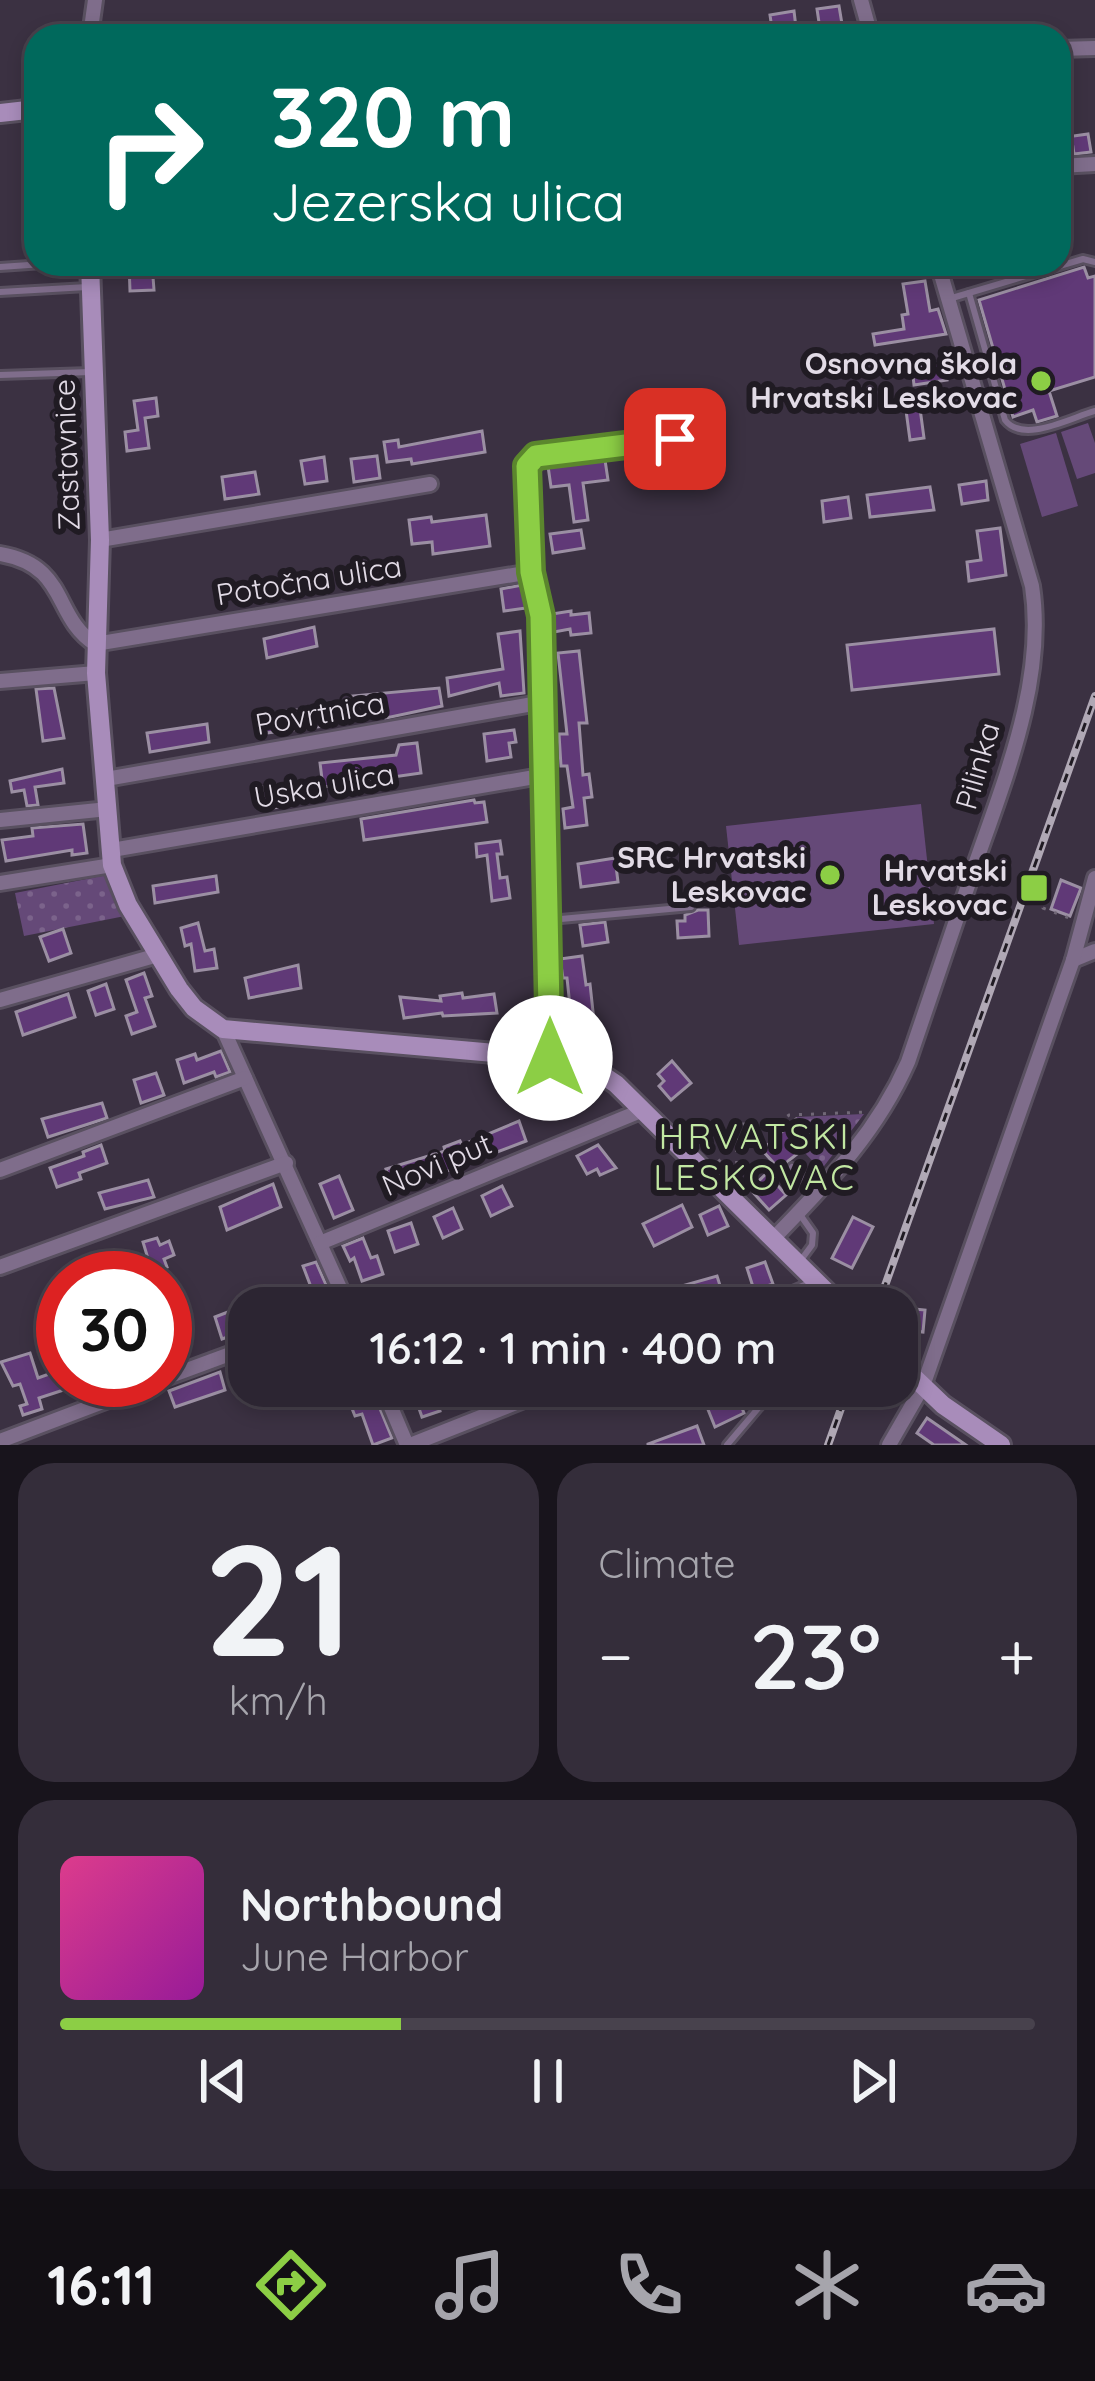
<!DOCTYPE html>
<html lang="en">
<head>
<meta charset="utf-8">
<style>
  body { margin:0; font-family:Quicksand,sans-serif; background:#342d3a; color:#f1f3f6; height:100vh; display:flex; flex-direction:column; font-size:45px; white-space:nowrap }
  * { box-sizing:border-box; margin:0 }
  p { font-size:39px; color:#a6a5ac }
  .icon { flex:none; width:66px; height:66px; fill:none; stroke:currentColor; stroke-width:2; stroke-linecap:round; stroke-linejoin:round }
  .map { position:relative; height:1445px; overflow:hidden }
  .sheet { display:flex; flex-direction:column; gap:18px; padding:18px; background:#18141c; flex:1 }
  .sheet>* { flex:none }
  .banner { position:absolute; left:24px; top:24px; width:1047px; height:252px; border-radius:36px; box-shadow:0 6px 18px #0003,0 0 0 3px #48424d; background:#00695c; color:#fff; overflow:hidden }
  .speed { position:absolute; left:36px; top:1251px; display:flex; gap:24px; font-size:60px; font-weight:700; text-align:center }
  .speed>* { display:grid; place-content:center; width:156px; height:156px; border-radius:50%; background:#2c2532; box-shadow:0 6px 18px #0003,0 0 0 3px #48424d; line-height:1 }
  .speed .limit { border:18px solid #d22; background:#fff; color:#111 }
  .pin { position:absolute; display:grid; place-items:center; width:102px; height:102px; color:#fff; margin:-51px; border-radius:24px; box-shadow:0 6px 18px #0006 }
  .me { position:absolute; width:132px; margin:-66px; rotate:0deg; stroke-linejoin:round; filter:drop-shadow(0 0 9px #0008) }
  .turn { display:flex; align-items:center; gap:42px; height:252px; padding:0 48px; font-size:54px }
  .turn .icon { width:156px; height:156px; stroke-width:2.5 }
  .turn b { display:block; font-size:84px; line-height:102px }
  .big { font-size:90px; font-weight:600; line-height:1.1 }
  .sheet .card { flex:1; display:flex; flex-direction:column; justify-content:center; gap:18px; min-width:0; padding:0 42px; border-radius:36px; background:#342d3a }
  .sheet .dial { align-items:center; gap:0 }
  .dial b { font-size:156px; line-height:1 }
  .song { display:flex; align-items:center; gap:36px }
  .cover { width:144px; height:144px; border-radius:18px; background:linear-gradient(135deg,hsl(330 70% 55%),hsl(300 70% 35%)) }
  .played { height:12px; border-radius:6px; background:linear-gradient(90deg,#8cce45 35%,#48424d 35%) }
  .keys { display:flex; justify-content:space-around; direction:ltr }
  .heat { display:flex; justify-content:space-between; align-items:center; font-size:66px; direction:ltr }
  .sheet .tiles { flex:1; display:grid; gap:18px; grid-template-columns:1fr 1fr }
  .card:last-child { grid-column:span 2 }
  .trip { position:absolute; left:228px; top:1287px; width:690px; height:120px; border-radius:36px; background:#2c2532; box-shadow:0 6px 18px #0003,0 0 0 3px #48424d; font-weight:600; line-height:120px; text-align:center }
  .tabs { display:flex; height:192px; justify-content:space-around; align-items:center; background:#120f14; color:#a6a5ac }
  .tabs .icon { width:84px; height:84px }
  .tabs .selected { color:#8cce45 }
  .tabs b { font-size:54px; color:#f1f3f6 }
  .map>svg:first-child { display:block }
</style>
</head>
<body>
<div class="map">
<svg width="1095" height="1445" viewBox="0 0 1095 1445">
  <defs>
    <pattern id="grass-dots" width="8" height="8" patternUnits="userSpaceOnUse" patternTransform="scale(3)"><rect width="8" height="8" fill="#654978"/><path d="M2 2h.1M6 6h.1" fill="none" stroke="#7b638b" stroke-width="1.8" stroke-linecap="round"/></pattern>
  </defs>
  <rect width="100%" height="100%" fill="#3b3142"/>
  <g fill="url(#grass-dots)">
    <path d="M107 875 125 916 24 936 15 893Z"/>
    <path d="M864 1114 821 1170 805 1153 816 1140 796 1117Z"/>
  </g>
  <g fill="#654978">
    <path d="M1088 423 1095 443V473L1077 479 1061 432Z"/>
    <path d="M1056 433 1078 506 1042 517 1020 444Z"/>
    <path d="M921 804 934 924 739 945 726 826Z"/>
  </g>
  <g fill="#603977" stroke="#9b8fa3" stroke-width="3">
    <path d="M839 6 844 36H821L817 9Z"/>
    <path d="M794 11 797 36H773L770 15Z"/>
    <path d="M1088 134 1091 152 1074 154 1073 147 1059 149V138Z"/>
    <path d="M129 264H152L154 290 130 291Z"/>
    <path d="M1084 267 1088 278 1095 276V377L1049 391 1057 416 1037 422 1033 410 1013 417 979 300Z"/>
    <path d="M925 281 930 311 938 309 946 334 875 345 873 334 904 329 902 315 908 314 903 284Z"/>
    <path d="M944 362 947 380 914 385 912 367Z"/>
    <path d="M156 398 158 416 145 418 149 448 127 451 125 432 138 430 134 401Z"/>
    <path d="M919 401 924 438 910 440 905 403Z"/>
    <path d="M482 431 485 452 412 464 411 459 387 462 384 442 398 440 399 447Z"/>
    <path d="M656 454 657 462 685 458 688 475 672 477 671 471 636 476 634 457Z"/>
    <path d="M377 456 380 478 354 482 351 459Z"/>
    <path d="M324 457 327 481 305 484 301 461Z"/>
    <path d="M605 460 608 480 583 483 588 520 574 522 569 485 551 487 548 466Z"/>
    <path d="M255 472 259 494 225 499 222 477Z"/>
    <path d="M986 481 988 500 962 504 959 485Z"/>
    <path d="M930 487 934 510 870 517 867 495Z"/>
    <path d="M848 497 851 518 824 522 822 501Z"/>
    <path d="M486 515 490 546 433 554 432 542 412 544 409 520 431 517 432 522Z"/>
    <path d="M1000 528 1006 575 969 581 967 562 981 560 977 531Z"/>
    <path d="M581 530 584 548 553 553 550 534Z"/>
    <path d="M522 585 526 608 504 611 501 589Z"/>
    <path d="M571 611V615L589 613 591 633 571 635 570 629 554 632 552 614Z"/>
    <path d="M314 627 317 646 267 658 264 639Z"/>
    <path d="M994 629 999 674 852 690 847 645Z"/>
    <path d="M520 631 524 693 501 696 499 683 449 696 447 678 503 669 498 634Z"/>
    <path d="M579 651 587 723H579L583 775 589 774 592 797 584 798 587 825 565 828 563 809 573 807 567 766H561L559 734H567L558 653Z"/>
    <path d="M54 688 64 738 43 741 36 689Z"/>
    <path d="M439 688 442 706 386 718 385 704 353 709 352 696Z"/>
    <path d="M322 707 325 726 266 733 263 714Z"/>
    <path d="M207 724 209 742 150 752 147 733Z"/>
    <path d="M514 730 516 742 509 743 511 757 487 761 484 734Z"/>
    <path d="M417 743 421 773 323 787 320 763 396 755 399 745Z"/>
    <path d="M62 769 64 783 35 787 38 805 27 806 24 790 12 792 10 781Z"/>
    <path d="M284 784 287 806 265 809 262 787Z"/>
    <path d="M474 800 475 803 484 802 487 822 364 840 361 819Z"/>
    <path d="M83 824 87 853 72 855V850L6 861 2 840 33 836 32 828Z"/>
    <path d="M500 841 502 854H497L500 878 507 877 510 898 492 901 487 855 477 857 476 844Z"/>
    <path d="M615 858 618 882 581 887 578 864Z"/>
    <path d="M216 876 218 892 155 903 153 886Z"/>
    <path d="M1061 880 1081 888 1070 916 1051 909Z"/>
    <path d="M698 910H708L709 936 678 938 677 921H685V915Z"/>
    <path d="M605 922 608 942 583 946 580 925Z"/>
    <path d="M198 923 205 951 214 949 217 968 195 971 191 944 185 946 181 928Z"/>
    <path d="M63 929 71 953 49 961 40 937Z"/>
    <path d="M582 956 586 985 590 984 595 1030 573 1034 567 978H563L560 959Z"/>
    <path d="M298 965 301 988 249 998 245 978Z"/>
    <path d="M144 973 152 996 145 998 155 1026 132 1034 126 1016 137 1012 126 980Z"/>
    <path d="M106 984 114 1009 96 1015 88 991Z"/>
    <path d="M462 993 463 998 494 994 497 1013 443 1016 442 1013 404 1018 400 997 441 1001 440 996Z"/>
    <path d="M68 994 75 1017 23 1035 16 1012Z"/>
    <path d="M221 1051 230 1072 216 1077 214 1072 184 1083 177 1060 195 1054 197 1060Z"/>
    <path d="M672 1061 691 1083 671 1100 659 1086 664 1081 658 1074Z"/>
    <path d="M156 1073 164 1095 141 1103 134 1080Z"/>
    <path d="M102 1103 107 1118 48 1137 42 1119Z"/>
    <path d="M796 1119 815 1140 788 1161 781 1171 762 1150Z"/>
    <path d="M519 1121 526 1141 394 1191 386 1169 445 1151 444 1147 460 1141 462 1145Z"/>
    <path d="M101 1145 107 1163 79 1173 81 1179 57 1187 50 1168 84 1156 83 1152Z"/>
    <path d="M598 1145 616 1168 600 1175 597 1169 587 1174 577 1156Z"/>
    <path d="M767 1173 786 1195 769 1210 750 1189Z"/>
    <path d="M339 1176 353 1210 334 1218 320 1184Z"/>
    <path d="M148 1180 154 1197 105 1209 99 1193Z"/>
    <path d="M273 1184 281 1207 227 1230 220 1207Z"/>
    <path d="M502 1186 512 1206 491 1216 482 1196Z"/>
    <path d="M682 1205 692 1227 654 1246 643 1224Z"/>
    <path d="M719 1206 728 1226 708 1235 700 1215Z"/>
    <path d="M453 1208 462 1229 443 1238 434 1217Z"/>
    <path d="M853 1217 873 1227 852 1268 832 1258Z"/>
    <path d="M411 1223 418 1244 395 1252 388 1231Z"/>
    <path d="M157 1238 160 1245 169 1241 174 1255 164 1259 167 1267 152 1272 143 1242Z"/>
    <path d="M363 1238 371 1258 377 1256 383 1274 362 1281 354 1258 350 1261 343 1246Z"/>
    <path d="M108 1253 116 1274 92 1278 86 1261Z"/>
    <path d="M316 1262 334 1303 319 1308 303 1266Z"/>
    <path d="M765 1262 773 1284 754 1290 747 1268Z"/>
    <path d="M717 1276 724 1298 702 1306 670 1308 664 1291Z"/>
    <path d="M241 1307 245 1318 232 1322 236 1334 222 1339 215 1317Z"/>
    <path d="M905 1308 925 1310 923 1332 902 1330Z"/>
    <path d="M30 1353 38 1378 63 1369V1380L88 1382 39 1398 42 1409 23 1415 20 1406 27 1404 20 1384 13 1386 1 1362Z"/>
    <path d="M220 1372 225 1390 175 1407 169 1391Z"/>
    <path d="M633 1386H684V1387L639 1404Z"/>
    <path d="M371 1387 392 1438 373 1445 362 1414 355 1416 347 1396Z"/>
    <path d="M433 1388 440 1411 422 1417 414 1394Z"/>
    <path d="M734 1389 744 1413 715 1427 705 1402Z"/>
    <path d="M927 1418 966 1445H934L917 1433Z"/>
    <path d="M697 1426 704 1445H648V1444Z"/>
  </g>
  <g fill="none" stroke-linecap="round" stroke-linejoin="round">
    <g stroke="#595060" stroke-width="12">
      <g id="service">
        <path d="M0 267 43 264"/>
        <path d="M0 292 87 287"/>
        <path d="M969 293 1005 420C1023 444 1070 418 1095 411"/>
        <path d="M952 298 1083 259 1095 262"/>
        <path d="M0 375 90 372"/>
        <path d="M550 920 691 907"/>
        <path d="M792 1167 817 1192"/>
        <path d="M801 1260 812 1245 813 1233 801 1216"/>
        <path d="M727 1445 777 1386"/>
      </g>
    </g>
    <g stroke="#595060" stroke-width="20">
      <g id="minor">
        <path d="M861 0 871 36"/>
        <path d="M90 36 95 0"/>
        <path d="M1059 49 1095 48"/>
        <path d="M1059 166 1095 164"/>
        <path d="M100 540 430 484"/>
        <path d="M0 554C69 566 52 616 95 644L531 572"/>
        <path d="M0 681 96 673"/>
        <path d="M106 779 544 702"/>
        <path d="M0 820 108 809"/>
        <path d="M112 850 546 775"/>
        <path d="M0 883 112 865"/>
        <path d="M1073 960 1095 951"/>
        <path d="M0 1000 158 955"/>
        <path d="M223 1029 349 1308"/>
        <path d="M551 1058 541 617 531 572 527 466 535 456 675 439"/>
        <path d="M0 1170 245 1078"/>
        <path d="M774 1238C828 1182 876 1134 908 1062 931 995 954 928 976 862 1006 776 1046 678 1032 586L938 264"/>
        <path d="M320 1243 643 1110"/>
        <path d="M0 1267 286 1163"/>
        <path d="M761 1308 819 1283"/>
        <path d="M165 1378 249 1347"/>
        <path d="M382 1386 407 1445"/>
        <path d="M0 1441 161 1380"/>
        <path d="M410 1445 559 1386"/>
        <path d="M889 1445 923 1386 1073 960 1095 878"/>
      </g>
    </g>
    <g stroke="#595060" stroke-width="24">
      <g id="secondary">
        <path d="M0 113 36 109"/>
        <path d="M90 264 100 540 96 673 112 865 128 905 179 989 194 1008 223 1029 551 1058 592 1068 616 1084 843 1308"/>
        <path d="M897 1361 943 1405 1001 1445"/>
      </g>
    </g>
    <g stroke="#716877" stroke-width="3" stroke-dasharray="3 9" stroke-linecap="butt">
      <path d="M1033 884 1049 890 1043 908 1069 918"/>
      <path d="M682 1124H777L789 1115 867 1112"/>
      <path d="M736 1125 737 1175"/>
      <path d="M684 1126 742 1183 740 1187"/>
    </g>
    <use href="#service" stroke="#7f6d8b" stroke-width="6"/>
    <use href="#minor" stroke="#7f6d8b" stroke-width="14"/>
    <use href="#secondary" stroke="#a88cba" stroke-width="18"/>
    <g stroke="#b0a8b5" stroke-width="8">
      <g id="rail">
        <path d="M877 1308 1095 696"/>
        <path d="M828 1445 849 1386"/>
      </g>
    </g>
    <use href="#rail" stroke="#201b23" stroke-width="3" stroke-dasharray="9" stroke-linecap="butt"/>
  </g>
  <g fill="none" stroke-linecap="round" stroke-linejoin="round">
    <g stroke="#5b862d" stroke-width="30">
      <path id="route" d="M550 1058 541 616 531 572 527 466 536 456 675 439"/>
    </g>
    <use href="#route" stroke="#8cce45" stroke-width="21"/>
  </g>
  <g fill="#8cce45" stroke="#201b23" stroke-width="4.5">
    <circle cx="1041" cy="381" r="12"/>
    <circle cx="830" cy="875" r="12"/>
    <rect x="1019" y="873" width="30" height="30" rx="6"/>
  </g>
  <g text-anchor="middle" stroke-width="12" stroke-linejoin="round" paint-order="stroke">
    <g font-size="30" font-weight="bold" fill="#e2dbe6" stroke="#201b23" text-anchor="end">
      <text x="1017" y="374">Osnovna škola<tspan x="1017" dy="34">Hrvatski Leskovac</tspan></text>
      <text x="806" y="868">SRC Hrvatski<tspan x="806" dy="34">Leskovac</tspan></text>
      <text x="1007" y="881">Hrvatski<tspan x="1007" dy="34">Leskovac</tspan></text>
    </g>
    <g font-size="30" fill="#e2dbe6" stroke="#201b23">
      <text transform="translate(67 455) rotate(-92)" y="10">Zastavnice</text>
      <text transform="translate(309 581) rotate(-9)" y="10">Potočna ulica</text>
      <text transform="translate(320 714) rotate(-10)" y="10">Povrtnica</text>
      <text transform="translate(978 766) rotate(-74)" y="10">Pilinka</text>
      <text transform="translate(324 786) rotate(-10)" y="10">Uska ulica</text>
      <text transform="translate(437 1165) rotate(-23)" y="10">Novi put</text>
    </g>
    <g font-size="36" letter-spacing="3" fill="#c1e7a2" stroke="#201b23">
      <text x="755" y="1149">HRVATSKI<tspan x="755" dy="41">LESKOVAC</tspan></text>
    </g>
  </g>
</svg>
<div class="speed"><div class="limit">30</div></div>
<div class="pin" style="left:675px;top:439px;background:#d93025"><svg class="icon" aria-label="arrive" viewBox="0 0 24 24"><path d="M6 21V4h12l-3 4 3 4H6"/></svg></div>
<svg class="me" style="left:550px;top:1058px" viewBox="-20 -20 40 40"><circle r="19" fill="#fff"/><path d="M0-13L10 11 0 6-10 11z" fill="#8cce45"/></svg>
<div class="trip">16:12 · 1 min · 400 m</div>
<div class="banner">
<div class="turn"><svg class="icon" aria-label="right" viewBox="0 0 24 24"><path d="M7 20v-9h11M14 6l5 5-5 5"/></svg><div><b>320 m</b>Jezerska ulica</div></div>
</div>
</div>
<section class="sheet">
<div class="tiles">
<div class="card dial"><b>21</b><p>km/h</p></div>
<div class="card"><p>Climate</p>
<div class="heat"><a>−</a><b class="big">23°</b><a>+</a></div>
</div>
<div class="card">
<div class="song"><i class="cover"></i><div><b>Northbound</b><p>June Harbor</p></div></div>
<div class="played"></div>
<div class="keys"><svg class="icon" aria-label="previous" viewBox="0 0 24 24"><path d="M18 5L8 12l10 7zM5 5v14"/></svg><svg class="icon" aria-label="pause" viewBox="0 0 24 24"><path d="M8 5v14M16 5v14"/></svg><svg class="icon" aria-label="next" viewBox="0 0 24 24"><path d="M6 5l10 7-10 7zM19 5v14"/></svg></div>
</div>
</div>
</section>
<nav class="tabs">
<b>16:11</b>
<svg class="icon selected" aria-label="directions" viewBox="0 0 24 24"><path d="M12 3l9 9-9 9-9-9zM9 14v-3h6M13 9l2 2-2 2"/></svg>
<svg class="icon" aria-label="music" viewBox="0 0 24 24"><path d="M9 18V5l10-2v13"/><circle cx="6" cy="18" r="3"/><circle cx="16" cy="16" r="3"/></svg>
<svg class="icon" aria-label="phone" viewBox="0 0 24 24"><path d="M5 4h4l2 5-3 2q2 4 5 5l2-3 5 2v4C11 20 4 13 5 4z"/></svg>
<svg class="icon" aria-label="climate" viewBox="0 0 24 24"><path d="M12 3v18M4 7l16 10M4 17L20 7"/></svg>
<svg class="icon" aria-label="car" viewBox="0 0 24 24"><path d="M5 17H2v-5l4-1 3-4h7l3 4 3 1v5h-3M9 17h6M6 11h13"/><circle cx="7" cy="17" r="2"/><circle cx="17" cy="17" r="2"/></svg>
</nav>
</body>
</html>
